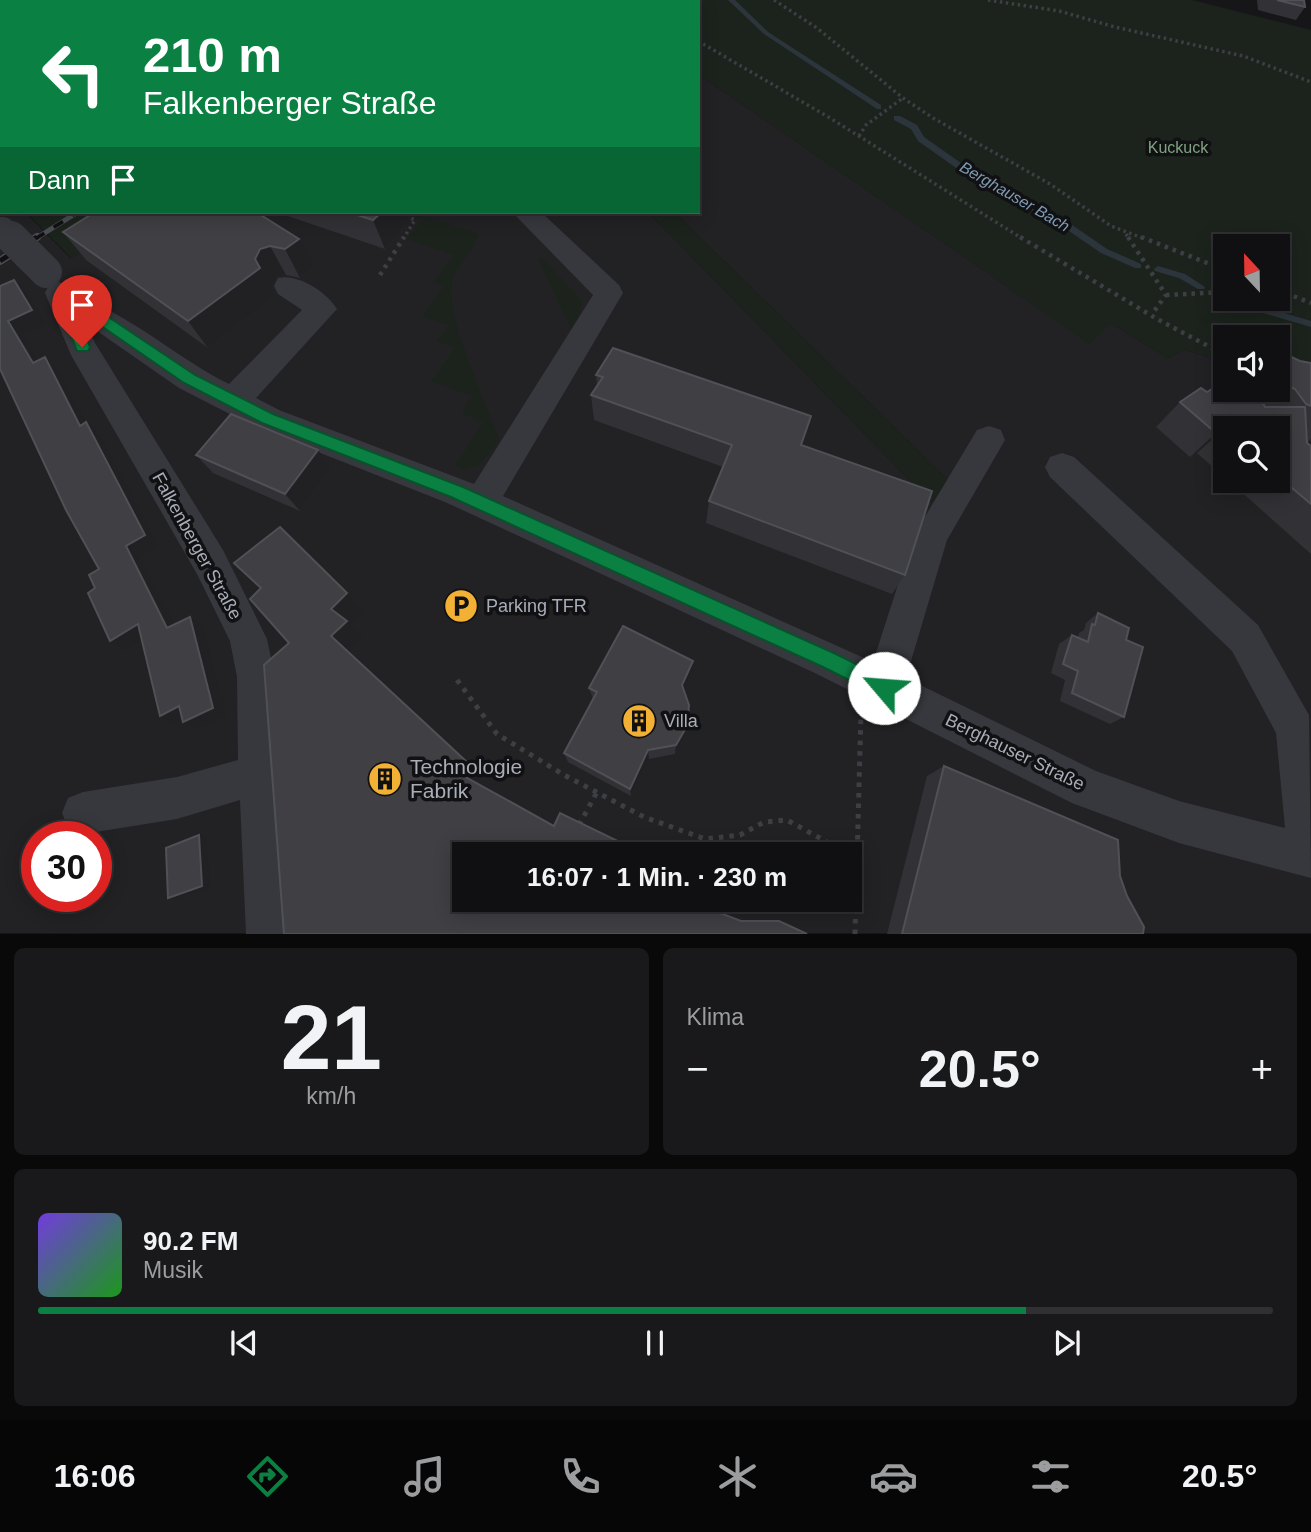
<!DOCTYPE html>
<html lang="de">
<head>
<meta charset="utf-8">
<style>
  body { margin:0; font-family:Arial,sans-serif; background:#19191b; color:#f1f3f6; height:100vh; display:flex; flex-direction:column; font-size:26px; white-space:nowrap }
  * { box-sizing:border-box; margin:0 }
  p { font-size:23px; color:#9c9d9f }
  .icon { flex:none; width:38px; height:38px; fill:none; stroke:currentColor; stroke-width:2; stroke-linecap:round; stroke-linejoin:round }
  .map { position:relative; height:934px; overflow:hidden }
  .panel { display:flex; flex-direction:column; gap:14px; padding:14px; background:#09090a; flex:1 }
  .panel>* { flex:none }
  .top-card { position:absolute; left:0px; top:0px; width:700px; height:214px; box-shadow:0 4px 18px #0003,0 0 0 2px #303032; background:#0b8043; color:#fff; overflow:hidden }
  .needle { width:46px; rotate:338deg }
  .tools { position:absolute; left:1213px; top:234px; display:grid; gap:14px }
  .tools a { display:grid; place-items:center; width:77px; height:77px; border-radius:0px; background:#101012; box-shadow:0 4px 18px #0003,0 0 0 2px #303032; font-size:35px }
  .speed { position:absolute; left:21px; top:821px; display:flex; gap:14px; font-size:35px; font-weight:700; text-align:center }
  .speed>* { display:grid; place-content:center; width:91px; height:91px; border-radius:50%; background:#101012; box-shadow:0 4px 18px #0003,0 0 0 2px #303032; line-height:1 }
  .speed .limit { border:10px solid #d22; background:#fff; color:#111 }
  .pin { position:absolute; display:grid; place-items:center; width:60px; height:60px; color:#fff; margin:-72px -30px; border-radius:50% 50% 50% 0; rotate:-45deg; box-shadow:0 0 7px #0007 }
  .pin .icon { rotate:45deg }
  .me { position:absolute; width:77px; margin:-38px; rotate:297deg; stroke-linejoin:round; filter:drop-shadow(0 0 5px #0008) }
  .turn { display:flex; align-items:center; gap:24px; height:147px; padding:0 28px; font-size:32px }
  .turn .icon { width:91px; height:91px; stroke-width:2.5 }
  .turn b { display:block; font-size:49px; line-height:60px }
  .then { display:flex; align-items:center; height:66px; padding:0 28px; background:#0003; gap:14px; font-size:26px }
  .big { font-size:52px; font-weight:800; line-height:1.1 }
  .panel .card { flex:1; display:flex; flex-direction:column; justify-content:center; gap:10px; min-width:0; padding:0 24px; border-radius:10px; background:#19191b }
  .panel .dial { align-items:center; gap:0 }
  .dial b { font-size:91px; line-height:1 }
  .song { display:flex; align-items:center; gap:21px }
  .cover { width:84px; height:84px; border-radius:10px; background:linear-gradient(135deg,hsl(260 70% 55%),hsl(120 70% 35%)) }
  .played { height:7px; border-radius:4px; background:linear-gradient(90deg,#0b8043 80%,#303032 80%) }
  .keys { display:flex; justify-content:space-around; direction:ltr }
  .heat { display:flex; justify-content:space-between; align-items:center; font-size:38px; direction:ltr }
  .panel .tiles { flex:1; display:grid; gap:14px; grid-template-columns:1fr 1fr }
  .card:last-child { grid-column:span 2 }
  .trip { position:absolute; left:452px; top:842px; width:410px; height:70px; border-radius:0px; background:#101012; box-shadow:0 4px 18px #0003,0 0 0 2px #303032; font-weight:800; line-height:70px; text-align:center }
  .menu { display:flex; height:112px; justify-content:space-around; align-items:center; background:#060607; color:#9c9d9f }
  .menu .icon { width:49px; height:49px }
  .menu .active { color:#0b8043 }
  .menu b { font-size:32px; color:#f1f3f6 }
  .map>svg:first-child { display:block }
</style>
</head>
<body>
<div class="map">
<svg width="1311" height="934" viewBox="0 0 1311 934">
  <rect width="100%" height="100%" fill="#161618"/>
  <path fill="#222225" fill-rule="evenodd" d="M0 64 2 212H31L28 215 71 259 132 212H648L931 502 948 480 674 212H698V74L1089 343 1110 323 1168 358 1185 350 1225 362V390L1311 389V933H0ZM1225 429H1278V481H1225ZM37 836H96V896H37ZM464 854H849V900H464Z"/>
  <g fill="#1c231d" fill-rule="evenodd">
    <path d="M548 0H1192L1311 30V389L1278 378V338H1225V362L1185 350 1168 358 1110 323 1090 344 698 74V2ZM1225 247H1278V299H1225Z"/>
    <path d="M31 212H132L72 259 28 214Z"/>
    <path d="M402 212H411L475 232 478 236C473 256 452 266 451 289 449 322 487 405 500 440L479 465 464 470 455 466 483 422 462 413 471 396 431 381 455 348 437 341 448 325 422 316 444 286 433 282 454 255 407 239 423 219Z"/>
    <path d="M648 212H674L948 480 931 502Z"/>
    <path d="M543 258 582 301 581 311 571 330 538 259Z"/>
  </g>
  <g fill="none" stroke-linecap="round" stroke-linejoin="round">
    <g fill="#2c353c" fill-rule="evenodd">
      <path d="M728 0H735L768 32 881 105V109H877L764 34Z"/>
      <path d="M894 116H900L917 125 924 137 968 168 1014 195 1062 218 1107 249 1141 264V268H1135L1101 253 1056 222 1008 199 962 172 918 141 911 129 894 120Z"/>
      <path d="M1158 266 1185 274 1205 287 1204 289H1198L1179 278 1155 271 1154 269Z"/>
      <path d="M1225 296V299H1237L1311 321V327L1222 301 1221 299Z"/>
    </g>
    <g stroke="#3d3f44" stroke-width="3.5" stroke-dasharray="2.5 3.5" stroke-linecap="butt">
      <path d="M631 0 634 2"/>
      <path d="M774 0 817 28 903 98 933 118 1050 184 1111 226 1145 239"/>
      <path d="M988 0 1059 11 1115 27 1243 56 1311 82"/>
      <path d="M698 41 830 118 1023 239"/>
      <path d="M859 136 866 125 903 98"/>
      <path d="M1126 234 1129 239"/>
      <path d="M403 239 415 220 405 216"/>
    </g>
    <g stroke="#3d3f44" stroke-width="4.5" stroke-dasharray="3.5 5" stroke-linecap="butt">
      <path d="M1020 237 1157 319 1225 355"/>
      <path d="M1128 237 1166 295 1152 314"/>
      <path d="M1141 237 1225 270"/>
      <path d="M380 275 404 237"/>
      <path d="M1278 290 1311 303"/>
      <path d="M1166 295 1225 292"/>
    </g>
    <g stroke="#3d3f44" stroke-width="5" stroke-dasharray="4.5 6" stroke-linecap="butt">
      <path d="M457 680 497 734 564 775 644 817 705 839 740 835 764 822 787 820 856 858"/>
      <path d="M579 825 597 792"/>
      <path d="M855 934 861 713"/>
    </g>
    <path fill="#37383d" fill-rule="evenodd" d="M512 212H541L619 285 623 293 503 496 873 662 914 535 977 430 989 426 1001 430 1005 440 947 540 906 678 1096 771 1179 801 1285 828 1276 733 1232 651 1050 477 1045 467 1050 457 1062 453 1074 457 1258 625 1309 715 1311 878 1179 843 1072 803 817 674 595 571 445 502 257 428 179 388 87 324 95 343 223 550 267 639 275 677 291 934H246L240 800 177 819 83 834 68 828 62 813 68 798 83 792 177 777 238 760 237 677 230 641 197 574 71 355 45 293 49 285 59 282 69 285 75 296C131 314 176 358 229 384L302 310 278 294 274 286 278 278C297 273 327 292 337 309L256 398 279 410 474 484 593 295Z"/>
    <g stroke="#4a4c52" stroke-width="5">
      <g id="rail-far1">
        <path d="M366 2 368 0"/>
        <path d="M35 239 78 212"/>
      </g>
    </g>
    <g stroke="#4a4c52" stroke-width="8">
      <path id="rail" d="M0 261 37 237"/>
    </g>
    <use href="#rail-far1" stroke="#111113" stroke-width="3.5" stroke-dasharray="11" stroke-linecap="butt"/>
    <use href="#rail" stroke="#111113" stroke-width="5" stroke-dasharray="15" stroke-linecap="butt"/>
    <path stroke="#37383d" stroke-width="24" d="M3 229 13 239"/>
    <path stroke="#37383d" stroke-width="32" d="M11 237 46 272"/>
  </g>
  <g fill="#323236">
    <path d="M1257 0H1304L1305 7 1296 20 1258 10Z"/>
    <path d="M256 212 314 267 300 278 286 275 276 277 272 287 276 296 208 348 86 260 63 232Z"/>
    <path d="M276 212H407L410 221 385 249Z"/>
    <path d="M1278 351 1300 361 1311 363V439L1307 443 1311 446V554L1229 481H1278V429H1225V478L1197 453 1190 457 1156 427 1180 402 1207 392 1225 390H1278Z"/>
    <path d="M596 375 802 445 905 575 892 594 706 523 709 501 723 467 594 420 591 395 597 385Z"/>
    <path d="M196 455 331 469 300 511 213 473Z"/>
    <path d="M1098 613 1126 640 1124 717 1110 724 1060 701 1065 680 1051 673 1059 644 1072 635 1078 638 1079 633 1084 630 1086 623Z"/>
    <path d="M692 673 683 690 687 726 686 736 675 754 649 759 631 796 568 762 564 753 593 699 589 688Z"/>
    <path d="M944 766 1120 876 1127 896 1143 934H887L927 776Z"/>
  </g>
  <g fill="#212124">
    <path d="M382 212H407L410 221 385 249 373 220Z"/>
    <path d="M299 239 314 267 300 278 285 249Z"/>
    <path d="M270 246 286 275 276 277 272 287 276 296 208 348 188 321 260 249Z"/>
    <path d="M14 280 28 294 47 324 23 335 47 376 33 363 8 321Z"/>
    <path d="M45 357 59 371 94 438 80 426Z"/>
    <path d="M1258 390H1267L1250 406Z"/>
    <path d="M86 422 100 435 158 546 140 556 181 637 167 628 126 546Z"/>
    <path d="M1223 430 1197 453 1190 457 1216 433Z"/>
    <path d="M318 450 331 469 300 511 285 494Z"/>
    <path d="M347 593 363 611 350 625 363 638 348 653 331 636V609Z"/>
    <path d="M190 617 203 626 226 715 197 728 183 722Z"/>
    <path d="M138 624 153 633 125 650 110 641Z"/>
    <path d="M693 661 692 673 680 696 682 685Z"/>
    <path d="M179 706 193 714 175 723 160 716Z"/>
    <path d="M687 726 686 736 675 754 676 745Z"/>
    <path d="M648 750 649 759 631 796 630 789Z"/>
    <path d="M468 763 479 774 473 785 462 775Z"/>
    <path d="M199 835 206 837 210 887 177 899 168 898Z"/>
  </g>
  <g fill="#3f3f44" stroke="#4f5156" stroke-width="2">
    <path d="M374 0H535L533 2H372Z"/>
    <path d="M1277 0H1304L1305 7Z"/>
    <path d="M95 212H256L299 239 285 249 270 246 260 249 255 259 260 268 188 321 63 232Z"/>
    <path d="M348 212H382L373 220Z"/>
    <path d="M14 280 32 310 8 321 33 363 45 357 80 426 86 422 145 535 126 546 167 628 190 617 213 708 183 722 179 706 160 716 138 624 110 641 88 593 95 588 89 575 99 569 66 510 0 369V286Z"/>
    <path d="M613 348 811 416 801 445 932 491 905 575 709 501 732 445 591 395 603 377 596 375Z"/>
    <path d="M1278 351 1300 361 1311 363V406L1306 404 1295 389 1278 381Z"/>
    <path d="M1225 381V390H1261L1258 395 1265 407H1305L1307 443 1311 446V504L1278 476V429H1225V431L1223 430 1216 433 1180 402 1201 388 1207 392Z"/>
    <path d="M231 414 318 450 285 494 196 455Z"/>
    <path d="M280 527 347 593 331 609 347 621 331 636 468 763 462 775 554 826 560 813 626 845 633 854H464V900H693L707 908 741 921H779L807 934H284L264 665 289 643 250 599 261 588 234 563Z"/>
    <path d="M1098 613 1129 628 1126 640 1143 647 1124 717 1072 693 1078 671 1063 664 1072 635 1088 642 1092 624 1095 625Z"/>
    <path d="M623 626 693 661 682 685 689 705 687 726 676 745 648 750 630 789 564 753 597 692 589 688Z"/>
    <path d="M944 766 1118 840 1120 876 1127 896 1144 927 1143 934H902Z"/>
    <path d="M199 835 202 886 168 898 166 848Z"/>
  </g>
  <path fill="#0b8043" stroke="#07532c" stroke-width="2" d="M66 299 98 310 195 375 273 414 463 487 836 654 890 681 893 688 890 694 884 697 877 694 823 667 451 497 262 423 184 383 88 317 77 313 90 347 88 351H77L59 304Z"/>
  <defs>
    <g id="parking-disc" transform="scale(1.75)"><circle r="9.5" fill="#f2b134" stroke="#111113"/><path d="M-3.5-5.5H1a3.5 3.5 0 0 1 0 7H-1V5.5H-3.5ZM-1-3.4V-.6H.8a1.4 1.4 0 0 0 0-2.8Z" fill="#111"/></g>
    <g id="building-disc" transform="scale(1.75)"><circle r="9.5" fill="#f2b134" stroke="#111113"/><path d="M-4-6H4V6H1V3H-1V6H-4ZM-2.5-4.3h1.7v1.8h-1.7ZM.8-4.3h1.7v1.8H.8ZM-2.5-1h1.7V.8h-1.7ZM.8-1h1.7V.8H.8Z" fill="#111"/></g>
  </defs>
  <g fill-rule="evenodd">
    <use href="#parking-disc" x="461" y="606"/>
    <use href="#building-disc" x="639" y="721"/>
    <use href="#building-disc" x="385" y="779"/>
  </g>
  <g text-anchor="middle" stroke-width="7" stroke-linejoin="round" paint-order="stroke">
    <g font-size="16" fill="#7fa381" stroke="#111113">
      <text x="1178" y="153">Kuckuck</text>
    </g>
    <g font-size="16" font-style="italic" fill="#7f9bb3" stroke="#111113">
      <text transform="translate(1015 196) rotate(30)" y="6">Berghauser Bach</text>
    </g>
    <g font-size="18" fill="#a8adb8" stroke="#111113">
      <text transform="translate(197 546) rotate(61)" y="6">Falkenberger Straße</text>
      <text transform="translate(1015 752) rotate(26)" y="6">Berghauser Straße</text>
    </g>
    <g font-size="18" fill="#a8adb8" stroke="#111113" text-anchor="start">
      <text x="486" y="612">Parking TFR</text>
      <text x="664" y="727">Villa</text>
    </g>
    <g font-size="21" fill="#a8adb8" stroke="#111113" text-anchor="start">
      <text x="410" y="774">Technologie<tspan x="410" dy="24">Fabrik</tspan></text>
    </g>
  </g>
</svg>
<div class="tools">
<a><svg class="needle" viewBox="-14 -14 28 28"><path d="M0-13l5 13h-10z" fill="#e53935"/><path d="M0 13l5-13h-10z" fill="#9c9d9f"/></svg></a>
<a><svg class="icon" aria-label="sound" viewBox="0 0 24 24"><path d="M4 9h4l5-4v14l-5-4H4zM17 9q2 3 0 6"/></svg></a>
<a><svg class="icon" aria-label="search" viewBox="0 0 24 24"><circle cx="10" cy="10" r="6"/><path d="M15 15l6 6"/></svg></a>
</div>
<div class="speed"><div class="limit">30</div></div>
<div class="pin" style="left:82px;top:347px;background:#d93025"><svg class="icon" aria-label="arrive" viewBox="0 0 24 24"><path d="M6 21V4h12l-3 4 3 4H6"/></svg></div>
<svg class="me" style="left:884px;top:688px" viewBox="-20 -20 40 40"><circle r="19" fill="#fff"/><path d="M0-13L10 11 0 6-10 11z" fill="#0b8043"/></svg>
<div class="trip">16:07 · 1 Min. · 230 m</div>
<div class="top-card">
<div class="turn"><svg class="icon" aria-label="left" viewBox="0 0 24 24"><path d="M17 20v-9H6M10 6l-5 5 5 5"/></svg><div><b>210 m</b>Falkenberger Straße</div></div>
<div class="then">Dann<svg class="icon" aria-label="arrive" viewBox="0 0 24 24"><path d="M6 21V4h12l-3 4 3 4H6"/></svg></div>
</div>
</div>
<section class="panel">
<div class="tiles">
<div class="card dial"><b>21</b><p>km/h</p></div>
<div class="card"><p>Klima</p>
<div class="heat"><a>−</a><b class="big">20.5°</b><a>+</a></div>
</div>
<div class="card">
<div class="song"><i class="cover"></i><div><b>90.2 FM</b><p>Musik</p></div></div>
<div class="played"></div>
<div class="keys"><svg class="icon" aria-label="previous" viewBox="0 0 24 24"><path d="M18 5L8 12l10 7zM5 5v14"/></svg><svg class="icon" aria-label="pause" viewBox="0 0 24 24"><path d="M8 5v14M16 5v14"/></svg><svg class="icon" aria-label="next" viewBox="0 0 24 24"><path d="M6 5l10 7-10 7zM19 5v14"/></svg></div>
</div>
</div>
</section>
<nav class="menu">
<b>16:06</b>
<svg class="icon active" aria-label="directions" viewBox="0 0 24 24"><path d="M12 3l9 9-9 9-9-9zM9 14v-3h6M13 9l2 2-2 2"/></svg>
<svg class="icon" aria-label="music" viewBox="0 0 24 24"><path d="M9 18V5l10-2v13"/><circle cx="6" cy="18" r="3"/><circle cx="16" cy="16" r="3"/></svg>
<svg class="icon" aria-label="phone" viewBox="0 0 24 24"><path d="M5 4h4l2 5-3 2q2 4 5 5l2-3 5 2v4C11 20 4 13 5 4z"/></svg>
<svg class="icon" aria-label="climate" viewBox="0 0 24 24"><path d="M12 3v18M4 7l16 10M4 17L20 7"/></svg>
<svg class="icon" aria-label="car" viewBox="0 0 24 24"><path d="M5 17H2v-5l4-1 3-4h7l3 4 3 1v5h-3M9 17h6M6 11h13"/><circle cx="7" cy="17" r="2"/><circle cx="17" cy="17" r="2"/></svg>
<svg class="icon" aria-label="filters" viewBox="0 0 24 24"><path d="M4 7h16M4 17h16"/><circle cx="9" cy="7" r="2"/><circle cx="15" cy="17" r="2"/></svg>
<b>20.5°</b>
</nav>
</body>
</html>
